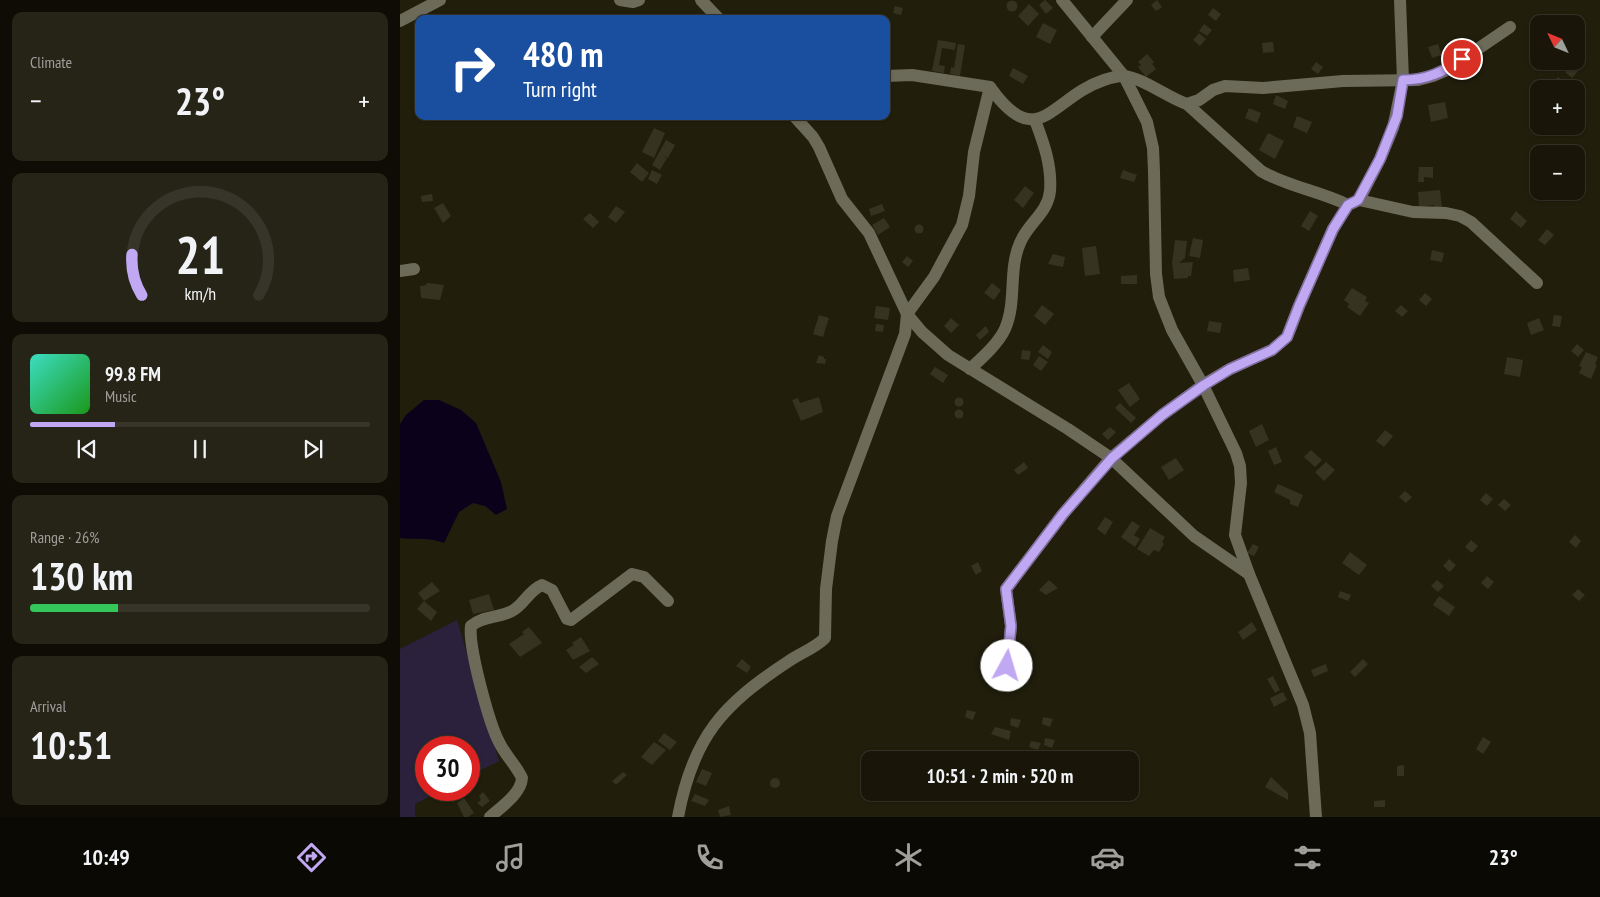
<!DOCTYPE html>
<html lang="en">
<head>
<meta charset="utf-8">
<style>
  body { margin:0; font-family:"PT Sans Narrow",sans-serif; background:#262317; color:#f1f3f6; height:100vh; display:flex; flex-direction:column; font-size:19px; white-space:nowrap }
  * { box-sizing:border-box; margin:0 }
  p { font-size:16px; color:#9f9f9c }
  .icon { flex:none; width:28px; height:28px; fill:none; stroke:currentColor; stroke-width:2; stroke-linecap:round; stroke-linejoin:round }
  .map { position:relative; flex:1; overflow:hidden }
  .panel { display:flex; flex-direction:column; gap:12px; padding:12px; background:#0e0c05; width:400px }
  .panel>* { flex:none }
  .banner { position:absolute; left:15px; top:15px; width:475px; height:105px; border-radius:10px; box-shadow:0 1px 4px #0004,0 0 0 1px #37352a; background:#1a4fa0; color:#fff; overflow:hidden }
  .needle { width:32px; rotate:313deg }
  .buttons { position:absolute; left:1130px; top:15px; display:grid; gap:10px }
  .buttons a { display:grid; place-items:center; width:55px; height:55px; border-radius:10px; background:#191609; box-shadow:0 1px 4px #0004,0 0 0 1px #37352a; font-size:25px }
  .speed { position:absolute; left:15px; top:736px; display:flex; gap:10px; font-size:25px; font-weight:700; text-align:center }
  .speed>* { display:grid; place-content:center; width:65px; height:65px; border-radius:50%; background:#191609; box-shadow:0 1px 4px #0004,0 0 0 1px #37352a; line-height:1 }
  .speed .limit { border:8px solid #d22; background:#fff; color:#111 }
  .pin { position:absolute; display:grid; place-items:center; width:42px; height:42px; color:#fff; margin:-21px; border:2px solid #fff; border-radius:50%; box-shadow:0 1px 5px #0007 }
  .me { position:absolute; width:55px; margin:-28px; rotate:6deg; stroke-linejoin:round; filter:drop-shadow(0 0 4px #0008) }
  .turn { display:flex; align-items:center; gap:18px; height:105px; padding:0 25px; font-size:22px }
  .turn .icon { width:65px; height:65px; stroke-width:2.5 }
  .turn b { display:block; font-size:35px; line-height:42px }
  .big { font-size:38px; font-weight:600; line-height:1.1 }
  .panel .card { flex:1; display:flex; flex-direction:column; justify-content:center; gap:8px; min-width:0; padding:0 18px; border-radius:10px; background:#262317 }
  .panel .dial { align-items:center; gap:0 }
  .dial svg { height:130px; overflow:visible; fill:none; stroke:#37352a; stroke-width:7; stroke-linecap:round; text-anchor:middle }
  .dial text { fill:#f1f3f6; stroke:none }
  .song { display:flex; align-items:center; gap:15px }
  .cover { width:60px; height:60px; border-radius:8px; background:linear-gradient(135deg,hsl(170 70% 55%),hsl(120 70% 35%)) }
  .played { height:5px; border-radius:2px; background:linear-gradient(90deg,#c1a8f3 25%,#37352a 25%) }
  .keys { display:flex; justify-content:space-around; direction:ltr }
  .heat { display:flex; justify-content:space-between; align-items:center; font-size:28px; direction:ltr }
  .charge { height:8px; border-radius:4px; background:linear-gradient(90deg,#34c759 26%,#37352a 0) }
  .trip { position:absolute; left:461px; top:751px; width:278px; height:50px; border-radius:10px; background:#191609; box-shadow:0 1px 4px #0004,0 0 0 1px #37352a; font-weight:600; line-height:50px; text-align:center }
  .dock { display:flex; height:80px; justify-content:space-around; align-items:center; background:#0a0904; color:#9f9f9c }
  .dock .icon { width:35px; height:35px }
  .dock .current { color:#c1a8f3 }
  .dock b { font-size:22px; color:#f1f3f6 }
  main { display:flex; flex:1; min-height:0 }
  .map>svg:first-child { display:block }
</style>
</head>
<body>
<main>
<section class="panel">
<div class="card"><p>Climate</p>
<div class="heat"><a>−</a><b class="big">23°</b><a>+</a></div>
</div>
<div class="card dial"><svg viewBox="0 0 100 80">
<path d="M14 69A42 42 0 1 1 86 69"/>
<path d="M14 69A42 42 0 0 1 8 44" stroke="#c1a8f3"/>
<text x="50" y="56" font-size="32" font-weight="700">21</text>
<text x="50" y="72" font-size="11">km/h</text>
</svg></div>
<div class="card">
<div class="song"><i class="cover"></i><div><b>99.8 FM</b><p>Music</p></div></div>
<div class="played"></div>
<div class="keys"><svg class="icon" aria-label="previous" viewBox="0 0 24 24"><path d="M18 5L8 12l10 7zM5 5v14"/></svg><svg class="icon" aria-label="pause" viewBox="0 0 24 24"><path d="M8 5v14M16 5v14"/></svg><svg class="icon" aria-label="next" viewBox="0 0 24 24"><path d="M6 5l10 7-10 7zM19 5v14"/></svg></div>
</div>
<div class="card"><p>Range · 26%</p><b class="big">130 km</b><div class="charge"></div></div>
<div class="card"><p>Arrival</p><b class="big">10:51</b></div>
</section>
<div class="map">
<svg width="1200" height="817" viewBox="0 0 1200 817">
  <rect width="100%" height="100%" fill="#211e0c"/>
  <path fill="#2b213c" d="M57 620 99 761 69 776V748H26V790H42L15 804V817H0V649Z"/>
  <path fill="#0b011a" d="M24 400H39L61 410 76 423 101 482 107 509 96 515 85 506 73 503 59 512 44 543C30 537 15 540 0 538V424L6 415Z"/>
  <g fill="#363321">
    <path d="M645 0 653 8 646 14 639 5Z"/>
    <path d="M757 0 762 7 756 11 751 5Z"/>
    <circle cx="612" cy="6" r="5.5"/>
    <path d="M629 4 639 14 628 26 618 16Z"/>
    <path d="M495 6 503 8 501 15 493 13Z"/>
    <path d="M813 8 821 14 816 21 808 15Z"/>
    <path d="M643 23 657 30 650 44 636 37Z"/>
    <path d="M804 24 812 30 807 36 799 31Z"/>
    <path d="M799 33 806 39 800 46 793 40Z"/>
    <path d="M538 40 556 43 555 50 542 48 539 65 545 66 544 73 532 71Z"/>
    <path d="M873 42 874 52 863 53 862 43Z"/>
    <path d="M558 44 565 45 560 76 550 74 551 67 554 68Z"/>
    <path d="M1038 44 1042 55 1032 58 1028 47Z"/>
    <path d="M747 54 754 62 752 64 756 69 746 77 738 67 741 65 738 62Z"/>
    <path d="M916 62 923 67 918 74 911 69Z"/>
    <path d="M1171 65 1178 71 1172 78 1165 72Z"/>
    <path d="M613 68 628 76 623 84 609 76Z"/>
    <path d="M1158 77 1165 83 1160 89 1153 84Z"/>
    <path d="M876 95 888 101 885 109 873 104Z"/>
    <path d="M1045 102 1048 118 1031 122 1028 105Z"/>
    <path d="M849 108 861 113 857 123 845 118Z"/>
    <path d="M897 116 912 122 907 133 893 127Z"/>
    <path d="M254 128 265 133 254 158 242 152Z"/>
    <path d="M868 133 884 141 875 159 859 150Z"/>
    <path d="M266 140 275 145 268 158 261 154 267 158 260 170 252 165Z"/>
    <path d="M237 163 249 173 242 182 230 172Z"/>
    <path d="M1019 167H1033V178L1024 177V182H1018Z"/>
    <path d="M252 170 262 175 257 184 248 179Z"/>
    <path d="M723 170 737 175 734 182 720 178Z"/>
    <path d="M625 186 634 193 623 208 614 200Z"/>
    <path d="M1040 190 1042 208H1034V205L1019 207 1018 192Z"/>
    <path d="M32 194 33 201 22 202 21 196Z"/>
    <path d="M43 203 51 216 43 223 34 208Z"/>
    <path d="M482 204 485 211 471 216 469 209Z"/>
    <path d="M216 206 225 212 216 223 208 217Z"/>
    <path d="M910 211 918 216 909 231 901 226Z"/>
    <path d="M1116 211 1127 221 1121 228 1110 219Z"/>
    <path d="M190 213 199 222 193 228 183 219Z"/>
    <path d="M484 218 490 227 478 235 472 225Z"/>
    <circle cx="519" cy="229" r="4.5"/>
    <path d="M1147 229 1154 235 1145 245 1138 240Z"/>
    <path d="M793 238 803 240 800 258 789 256Z"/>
    <path d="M775 240 787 241 785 258 779 263 793 262 791 276H788V278L774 279 772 263Z"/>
    <path d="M696 246 700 274 685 276 682 248Z"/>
    <path d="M1032 250 1044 253 1042 262 1030 260Z"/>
    <path d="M653 254 665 257 663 267 648 264Z"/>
    <path d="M507 256 513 261 508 267 502 262Z"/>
    <path d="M848 268 850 280 834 282 833 270Z"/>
    <path d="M737 275V284H721V276Z"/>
    <path d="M27 283 44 285 40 300 21 298 20 286 26 285Z"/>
    <path d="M592 283 601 290 594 300 584 293Z"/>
    <path d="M952 288 967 297 965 301 969 303 960 316 947 307 949 304 944 300Z"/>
    <path d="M1025 293 1032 299 1026 306 1019 300Z"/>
    <path d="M642 305 654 314 645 325 634 316Z"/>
    <path d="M1001 305 1008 311 1002 317 995 311Z"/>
    <path d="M476 306 490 308 488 320 474 318Z"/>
    <path d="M419 315 429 318 423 337 413 334Z"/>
    <path d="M1154 315 1162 316 1160 327 1152 326Z"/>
    <path d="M551 318 559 325 551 333 544 326Z"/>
    <path d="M1139 318 1144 330 1131 335 1127 323Z"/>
    <path d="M809 321 822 323 820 333 807 331Z"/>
    <path d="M476 324 484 325 483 332 475 331Z"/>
    <path d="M586 326 589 332 580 340 576 335Z"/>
    <path d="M1177 344 1184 350 1178 357 1171 351Z"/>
    <path d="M643 345 652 352 648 359 638 352Z"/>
    <path d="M622 350 631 351 629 360 621 359Z"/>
    <path d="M1186 352 1198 357 1195 364 1197 365 1191 379 1179 373 1182 367 1179 366Z"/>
    <path d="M419 355 424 357V359H426L425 364 416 363Z"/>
    <path d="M639 356 648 362 641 371 633 365Z"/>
    <path d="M1107 357 1123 360 1120 377 1104 374Z"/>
    <path d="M535 367 548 375 543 383 530 374Z"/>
    <path d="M729 383 740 399 730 407 718 390Z"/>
    <path d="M419 397 423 412 401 421 392 400 398 398 400 403Z"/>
    <circle cx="559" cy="402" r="4.5"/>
    <path d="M720 403 736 418 731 423 715 408Z"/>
    <circle cx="559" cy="414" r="4.5"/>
    <path d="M862 424 869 440 856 447 849 431Z"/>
    <path d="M710 427 716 432 708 440 702 434Z"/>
    <path d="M985 430 993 436 984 447 976 441Z"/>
    <path d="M876 447 882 462 874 465 868 451Z"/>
    <path d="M911 450 922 460 915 467 904 457Z"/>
    <path d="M776 458 784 470 769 480 761 467Z"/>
    <path d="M624 462 628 468 618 475 614 470Z"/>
    <path d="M926 462 935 470 924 481 915 472Z"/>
    <path d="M878 484 903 495 898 507 890 504V500L874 492Z"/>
    <path d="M1005 491 1012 497 1006 503 999 497Z"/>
    <path d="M1086 493 1093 499 1087 506 1080 500Z"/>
    <path d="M1104 499 1111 505 1105 511 1098 505Z"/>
    <path d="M705 517 713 522 705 535 697 529Z"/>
    <path d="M732 521 740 526 734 535 740 539 735 547 721 537Z"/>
    <path d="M750 528 765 537 762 542 764 544 759 552 754 550 749 556 737 549Z"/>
    <path d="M1175 535 1181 541 1176 548 1169 542Z"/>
    <path d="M1071 540 1078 546 1072 553 1065 547Z"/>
    <path d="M853 544 859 547 854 556 847 553Z"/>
    <path d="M950 552 967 565 959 575 942 563Z"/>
    <path d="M1049 559 1056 565 1050 572 1043 566Z"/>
    <path d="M578 562 582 571 576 575 571 566Z"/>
    <path d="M1087 576 1094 582 1088 589 1081 583Z"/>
    <path d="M649 580 658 588 646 595 639 590Z"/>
    <path d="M1037 580 1044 586 1038 592 1031 586Z"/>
    <path d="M32 582 40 591 24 601 18 593Z"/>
    <path d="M1178 589 1185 595 1179 601 1172 595Z"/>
    <path d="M940 591 951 595 948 601 938 597Z"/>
    <path d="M89 594 94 610 73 614 69 600Z"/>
    <path d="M1039 596 1055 607 1049 616 1033 605Z"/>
    <path d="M24 601 37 612 31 621 17 609Z"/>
    <path d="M852 622 857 630 843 640 838 632Z"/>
    <path d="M129 627 142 643 120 657 109 644 124 634 122 632Z"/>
    <path d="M181 637 190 651 173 660 166 650 174 645 172 643Z"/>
    <path d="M192 657 199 664 186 673 179 667Z"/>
    <path d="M342 659 351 667 347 673 336 666Z"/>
    <path d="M963 659 968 664 955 677 950 672Z"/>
    <path d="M926 664 928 671 914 677 911 670Z"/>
    <path d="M873 676 880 690 875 693 867 679Z"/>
    <path d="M883 692 887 700 874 707 870 698Z"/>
    <path d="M567 710 576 712 573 720 565 717Z"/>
    <path d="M643 717 653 719 650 727 642 724Z"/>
    <path d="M611 718 621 720 618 728 610 725Z"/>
    <path d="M595 727 611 731 609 740 591 734Z"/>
    <path d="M264 733 277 742 270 750 258 741Z"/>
    <path d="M1083 737 1091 742 1083 754 1076 749Z"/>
    <path d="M645 738 655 740 652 748 644 745Z"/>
    <path d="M631 741 641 743 638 750 629 747Z"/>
    <path d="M254 742 266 750 252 765 241 757Z"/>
    <path d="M1004 765V776H997V766Z"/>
    <path d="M302 769 312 773 306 786 296 782Z"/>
    <path d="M223 772 227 775 216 785 212 781Z"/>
    <path d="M871 777 888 793V800L865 787Z"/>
    <circle cx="375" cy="783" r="5"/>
    <path d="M83 792 90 801 82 807 77 803 81 800 79 796Z"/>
    <path d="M295 794 309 800 305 806 291 801Z"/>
    <path d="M64 798 74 813 68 817H64L57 803Z"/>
    <path d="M985 800V807H974V801Z"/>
    <path d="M329 806 331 815 320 817 318 810Z"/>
  </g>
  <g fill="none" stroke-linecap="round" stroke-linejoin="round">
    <g stroke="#6c6a58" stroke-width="12">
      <path d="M220 0 233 2 239 0"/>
      <path d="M301 0 319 19"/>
      <path d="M662 0 724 76 747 122 753 148 754 171 756 274 759 297 772 330 803 385 836 453 840 466 841 483 835 535 849 574 903 705 910 733 916 817"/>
      <path d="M0 21 40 0"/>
      <path d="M692 37 727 0"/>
      <path d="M486 76 512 75 590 87C638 155 652 97 704 80 710 78 718 76 723 76 742 77 768 98 787 104L799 100 813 90 825 86 863 88 943 81 1018 80 1033 76 1047 70 1110 27"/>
      <path d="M787 104 861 171C888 187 920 191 948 205"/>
      <path d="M394 116 413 137 419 147 442 199 469 233 507 314 522 332 548 355 668 429 711 458 794 536 849 574"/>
      <path d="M959 200 1013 212 1046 213 1060 216 1071 222 1137 283"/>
      <path d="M0 271 14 269"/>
      <path d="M570 369C582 358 598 344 605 329 617 302 608 270 620 243 628 223 648 213 650 191 652 166 644 144 635 120"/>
      <path d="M607 666 611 626 606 589 663 514 711 458 762 415 803 385 830 369 872 350 887 337 899 306 933 229 948 205 959 200 980 159 993 128 1003 80 1000 0"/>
      <path d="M90 817C101 807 121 794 122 778 116 765 105 755 99 742 89 723 68 646 71 626 82 616 99 618 112 611 124 605 128 591 142 585L152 590 167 619 171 620 232 574 244 577 268 601"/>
      <path d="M278 817C293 737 322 705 389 661 401 653 415 648 425 638L426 589 432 541 437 516 505 334 507 314 534 277 562 225 569 196 574 152 590 87"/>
    </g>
  </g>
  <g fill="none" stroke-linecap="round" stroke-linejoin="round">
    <g stroke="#7d6d9e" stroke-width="12">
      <path id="route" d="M607 666 611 626 606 589 663 514 712 458 762 415 804 385 830 369 872 350 887 337 899 306 933 229 948 205 958 200 980 159 997 116 1003 80C1027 80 1043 72 1062 59"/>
    </g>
    <use href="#route" stroke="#c1a8f3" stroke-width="9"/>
  </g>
</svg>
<div class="buttons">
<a><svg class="needle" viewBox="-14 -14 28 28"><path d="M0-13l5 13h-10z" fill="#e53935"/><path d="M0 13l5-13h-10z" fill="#9f9f9c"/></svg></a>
<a>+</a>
<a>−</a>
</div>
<div class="speed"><div class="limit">30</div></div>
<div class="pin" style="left:1062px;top:59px;background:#d93025"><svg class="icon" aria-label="arrive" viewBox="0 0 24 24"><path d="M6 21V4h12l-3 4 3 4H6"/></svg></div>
<svg class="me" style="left:607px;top:666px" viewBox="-20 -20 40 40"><circle r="19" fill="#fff"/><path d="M0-13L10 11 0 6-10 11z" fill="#c1a8f3"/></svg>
<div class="trip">10:51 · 2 min · 520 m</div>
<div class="banner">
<div class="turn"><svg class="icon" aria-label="right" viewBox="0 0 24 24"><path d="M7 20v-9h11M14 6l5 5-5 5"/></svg><div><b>480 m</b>Turn right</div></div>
</div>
</div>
</main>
<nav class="dock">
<b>10:49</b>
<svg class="icon current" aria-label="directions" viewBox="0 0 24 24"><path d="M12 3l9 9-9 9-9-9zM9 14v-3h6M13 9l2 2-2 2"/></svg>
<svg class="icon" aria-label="music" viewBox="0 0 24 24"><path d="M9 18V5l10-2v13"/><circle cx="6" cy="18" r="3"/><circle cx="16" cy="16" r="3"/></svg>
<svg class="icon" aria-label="phone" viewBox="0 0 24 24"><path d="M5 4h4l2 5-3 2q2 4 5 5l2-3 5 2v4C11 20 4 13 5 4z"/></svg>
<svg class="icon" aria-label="climate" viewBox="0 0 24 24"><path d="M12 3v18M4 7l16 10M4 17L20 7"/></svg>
<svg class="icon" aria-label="car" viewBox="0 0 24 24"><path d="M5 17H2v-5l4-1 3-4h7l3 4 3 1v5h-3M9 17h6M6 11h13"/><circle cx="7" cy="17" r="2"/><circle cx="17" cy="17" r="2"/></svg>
<svg class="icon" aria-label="filters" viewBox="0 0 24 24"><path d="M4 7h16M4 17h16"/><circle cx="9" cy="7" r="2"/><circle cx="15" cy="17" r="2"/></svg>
<b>23°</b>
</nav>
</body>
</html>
